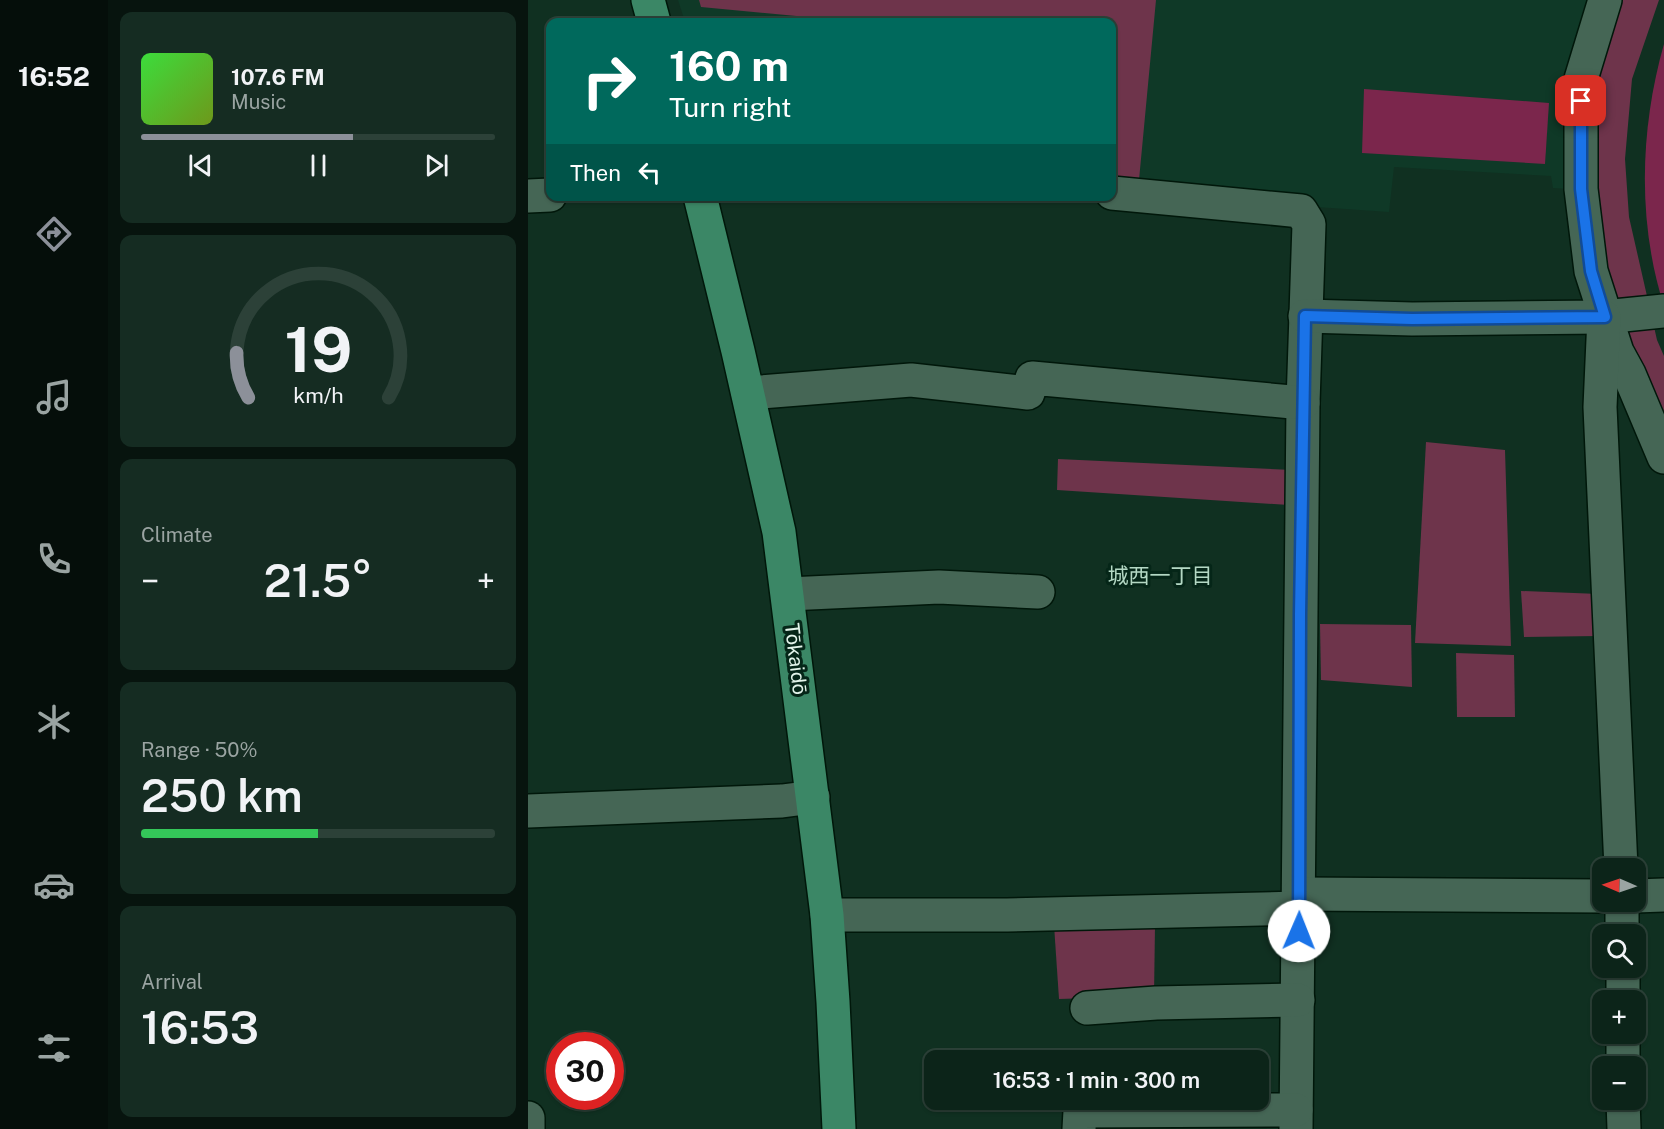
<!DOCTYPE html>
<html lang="en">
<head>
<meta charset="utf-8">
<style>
  body { margin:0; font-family:"Public Sans","Noto Sans JP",sans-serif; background:#152c22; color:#f1f3f6; height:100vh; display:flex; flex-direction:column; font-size:22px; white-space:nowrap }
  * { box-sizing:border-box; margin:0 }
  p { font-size:20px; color:#9aa4a2 }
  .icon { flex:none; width:33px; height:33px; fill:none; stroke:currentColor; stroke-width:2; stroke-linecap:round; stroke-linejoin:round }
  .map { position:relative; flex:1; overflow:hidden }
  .drawer { display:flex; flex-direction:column; gap:12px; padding:12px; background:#07140e; width:420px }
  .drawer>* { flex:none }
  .guide { position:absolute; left:18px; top:18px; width:570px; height:183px; border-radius:12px; box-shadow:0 2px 4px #0004,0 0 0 2px #2c4138; background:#00695c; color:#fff; overflow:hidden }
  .needle { width:39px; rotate:272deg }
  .controls { position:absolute; left:1064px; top:858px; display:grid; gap:12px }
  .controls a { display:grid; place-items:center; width:54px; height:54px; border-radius:12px; background:#0c2419; box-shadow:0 2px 4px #0004,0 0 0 2px #2c4138; font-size:30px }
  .speed { position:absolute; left:18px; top:1032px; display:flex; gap:12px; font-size:30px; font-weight:700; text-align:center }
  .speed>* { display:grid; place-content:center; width:78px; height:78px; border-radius:50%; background:#0c2419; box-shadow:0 2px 4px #0004,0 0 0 2px #2c4138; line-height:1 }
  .speed .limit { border:9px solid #d22; background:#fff; color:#111 }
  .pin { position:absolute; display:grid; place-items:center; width:51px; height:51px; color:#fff; margin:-26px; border-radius:12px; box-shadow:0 3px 9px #0006 }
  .me { position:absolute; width:66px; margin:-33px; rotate:1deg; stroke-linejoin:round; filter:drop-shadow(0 0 4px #0008) }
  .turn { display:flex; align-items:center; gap:21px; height:126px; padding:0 24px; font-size:27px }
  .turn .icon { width:78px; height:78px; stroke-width:2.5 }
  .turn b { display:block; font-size:42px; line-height:51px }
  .then { display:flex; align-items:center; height:57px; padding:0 24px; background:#0003; gap:12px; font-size:22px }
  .big { font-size:45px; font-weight:600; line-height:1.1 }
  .drawer .widget { flex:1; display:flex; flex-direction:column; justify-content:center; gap:9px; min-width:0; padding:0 21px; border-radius:12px; background:#152c22 }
  .drawer .dial { align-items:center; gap:0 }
  .dial svg { height:156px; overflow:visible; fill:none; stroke:#2c4138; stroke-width:7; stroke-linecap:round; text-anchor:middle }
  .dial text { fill:#f1f3f6; stroke:none }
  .song { display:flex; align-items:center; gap:18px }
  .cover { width:72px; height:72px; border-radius:9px; background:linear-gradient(135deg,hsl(120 70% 55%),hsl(80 70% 35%)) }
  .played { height:6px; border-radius:3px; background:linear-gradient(90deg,#8c9099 60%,#2c4138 60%) }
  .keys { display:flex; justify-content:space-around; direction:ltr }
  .heat { display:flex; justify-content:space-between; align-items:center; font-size:33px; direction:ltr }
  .charge { height:9px; border-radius:4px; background:linear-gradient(90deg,#34c759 50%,#2c4138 0) }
  .trip { position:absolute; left:396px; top:1050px; width:345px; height:60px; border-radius:12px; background:#0c2419; box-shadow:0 2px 4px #0004,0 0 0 2px #2c4138; font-weight:600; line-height:60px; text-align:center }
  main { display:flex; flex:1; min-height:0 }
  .tab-bar { display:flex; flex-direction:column; width:108px; justify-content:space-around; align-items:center; background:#050e0a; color:#9aa4a2 }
  .tab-bar .icon { width:42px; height:42px }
  .tab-bar .current { color:#8c9099 }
  .tab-bar b { font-size:27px; color:#f1f3f6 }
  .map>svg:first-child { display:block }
</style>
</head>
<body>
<main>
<nav class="tab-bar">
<b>16:52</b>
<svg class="icon current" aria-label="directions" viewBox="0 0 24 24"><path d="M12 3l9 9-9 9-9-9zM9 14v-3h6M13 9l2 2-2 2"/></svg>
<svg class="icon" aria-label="music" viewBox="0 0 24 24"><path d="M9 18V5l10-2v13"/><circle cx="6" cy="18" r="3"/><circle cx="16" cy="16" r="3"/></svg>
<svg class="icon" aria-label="phone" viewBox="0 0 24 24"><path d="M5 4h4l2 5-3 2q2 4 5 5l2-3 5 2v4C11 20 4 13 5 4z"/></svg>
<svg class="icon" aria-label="climate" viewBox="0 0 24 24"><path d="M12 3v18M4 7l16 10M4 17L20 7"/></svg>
<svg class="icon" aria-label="car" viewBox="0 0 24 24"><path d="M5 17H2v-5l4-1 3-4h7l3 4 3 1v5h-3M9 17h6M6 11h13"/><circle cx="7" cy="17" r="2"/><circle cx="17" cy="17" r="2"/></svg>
<svg class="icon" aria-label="filters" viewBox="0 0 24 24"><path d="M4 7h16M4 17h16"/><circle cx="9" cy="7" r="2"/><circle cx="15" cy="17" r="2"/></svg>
</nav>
<section class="drawer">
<div class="widget">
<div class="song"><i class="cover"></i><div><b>107.6 FM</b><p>Music</p></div></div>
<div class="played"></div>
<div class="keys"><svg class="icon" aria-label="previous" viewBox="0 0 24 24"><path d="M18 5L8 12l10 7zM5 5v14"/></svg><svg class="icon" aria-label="pause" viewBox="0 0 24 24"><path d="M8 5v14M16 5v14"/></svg><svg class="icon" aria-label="next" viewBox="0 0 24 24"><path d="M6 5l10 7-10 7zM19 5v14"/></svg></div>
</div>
<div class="widget dial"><svg viewBox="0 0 100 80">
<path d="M14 69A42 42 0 1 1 86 69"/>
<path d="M14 69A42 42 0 0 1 8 46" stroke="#8c9099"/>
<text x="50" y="56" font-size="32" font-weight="700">19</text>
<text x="50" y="72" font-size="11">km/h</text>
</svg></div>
<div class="widget"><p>Climate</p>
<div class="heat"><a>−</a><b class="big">21.5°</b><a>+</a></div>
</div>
<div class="widget"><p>Range · 50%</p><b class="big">250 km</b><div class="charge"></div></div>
<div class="widget"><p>Arrival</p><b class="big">16:53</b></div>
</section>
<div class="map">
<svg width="1136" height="1129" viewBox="0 0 1136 1129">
  <rect width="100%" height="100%" fill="#103021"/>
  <path fill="#0f3927" d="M150 0H1069L1029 115 1040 126 1041 189 1025 188 1023 176 866 167 861 212 584 193V22H157Z"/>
  <g fill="#6e344b">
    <path d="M171 0H628L611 180 584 176V22H332L173 7Z"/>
    <path d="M1090 0H1131L1104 79 1097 159 1101 217 1129 340 1136 356V435L1097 342 1069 228 1070 57Z"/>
    <path d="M898 442 977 450 983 646 887 643Z"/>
    <path d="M530 459 764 470 761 505 529 490Z"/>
    <path d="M993 591 1071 594V636L996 637Z"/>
    <path d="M792 624 883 625 884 687 793 680Z"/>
    <path d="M928 653 986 655 987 717H929Z"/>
    <path d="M526 925H627L626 996 531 999Z"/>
  </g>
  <g fill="#7b264c">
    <path d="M1136 44V306C1109 222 1112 128 1136 44Z"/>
    <path d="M836 89 1021 103 1017 164 834 153Z"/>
  </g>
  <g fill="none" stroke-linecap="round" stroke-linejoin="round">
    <g stroke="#00170a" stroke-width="36">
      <g id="minor">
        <path d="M1077 0 1053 79V189L1063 271 1089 352 1101 374 1136 457"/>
        <path d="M584 193 773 211 781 224 775 403 768 1129"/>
        <path d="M0 196 22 195"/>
        <path d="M777 316 884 319 1076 317 1136 311"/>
        <path d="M1076 317 1072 407 1093 868"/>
        <path d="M220 393 383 380 500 393 504 378 775 403"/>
        <path d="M260 594 411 587 510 592"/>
        <path d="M0 811 254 801 285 797"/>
        <path d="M771 894 1074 896"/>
        <path d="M1107 896 1136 895"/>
        <path d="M1094 902V934"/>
        <path d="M299 915H479L771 908"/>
        <path d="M1095 968V1000"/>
        <path d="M559 1008 628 1003 770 1000"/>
        <path d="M1095 1034V1066"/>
        <path d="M1095 1100 1096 1129"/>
        <path d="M0 1118V1129"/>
        <path d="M551 1129 552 1111 768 1110"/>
      </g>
    </g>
    <g stroke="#00170a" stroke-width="36">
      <g id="major">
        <path d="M120 0 126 22"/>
        <path d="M172 196 210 351 251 532 299 915 305 1002 311 1129"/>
      </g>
    </g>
    <use href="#minor" stroke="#456655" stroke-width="33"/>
    <use href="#major" stroke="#3b8766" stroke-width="33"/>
  </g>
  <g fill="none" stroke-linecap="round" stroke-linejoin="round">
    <g stroke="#114b97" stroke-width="15">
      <path id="route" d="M771 931 772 614 777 316 884 319 1077 317 1063 271 1053 189V101"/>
    </g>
    <use href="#route" stroke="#1a73e8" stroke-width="10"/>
  </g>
  <g text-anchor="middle" stroke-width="6" stroke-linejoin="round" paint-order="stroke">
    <g font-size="20" fill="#e2f4ea" stroke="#052618">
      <text transform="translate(268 659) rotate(83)" y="7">Tōkaidō</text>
    </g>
    <g font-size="21" fill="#b4d8c4" stroke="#052618">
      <text x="632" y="583">城西一丁目</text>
    </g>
  </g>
</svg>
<div class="controls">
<a><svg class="needle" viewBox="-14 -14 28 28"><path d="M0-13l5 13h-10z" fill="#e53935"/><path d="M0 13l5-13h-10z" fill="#9aa4a2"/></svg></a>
<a><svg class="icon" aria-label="search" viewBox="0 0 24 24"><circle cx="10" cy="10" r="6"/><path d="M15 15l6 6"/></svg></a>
<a>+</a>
<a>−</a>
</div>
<div class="speed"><div class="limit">30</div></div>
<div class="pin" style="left:1053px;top:101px;background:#d93025"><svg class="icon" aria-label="arrive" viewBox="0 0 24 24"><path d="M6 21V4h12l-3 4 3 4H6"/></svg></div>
<svg class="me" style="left:771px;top:931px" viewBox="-20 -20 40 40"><circle r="19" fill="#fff"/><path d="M0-13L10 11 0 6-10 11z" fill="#1a73e8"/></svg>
<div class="trip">16:53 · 1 min · 300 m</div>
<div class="guide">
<div class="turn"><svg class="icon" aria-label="right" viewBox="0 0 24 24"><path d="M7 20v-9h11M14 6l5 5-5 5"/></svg><div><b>160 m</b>Turn right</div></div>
<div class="then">Then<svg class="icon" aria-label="left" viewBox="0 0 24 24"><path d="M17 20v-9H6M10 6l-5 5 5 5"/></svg></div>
</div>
</div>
</main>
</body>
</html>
